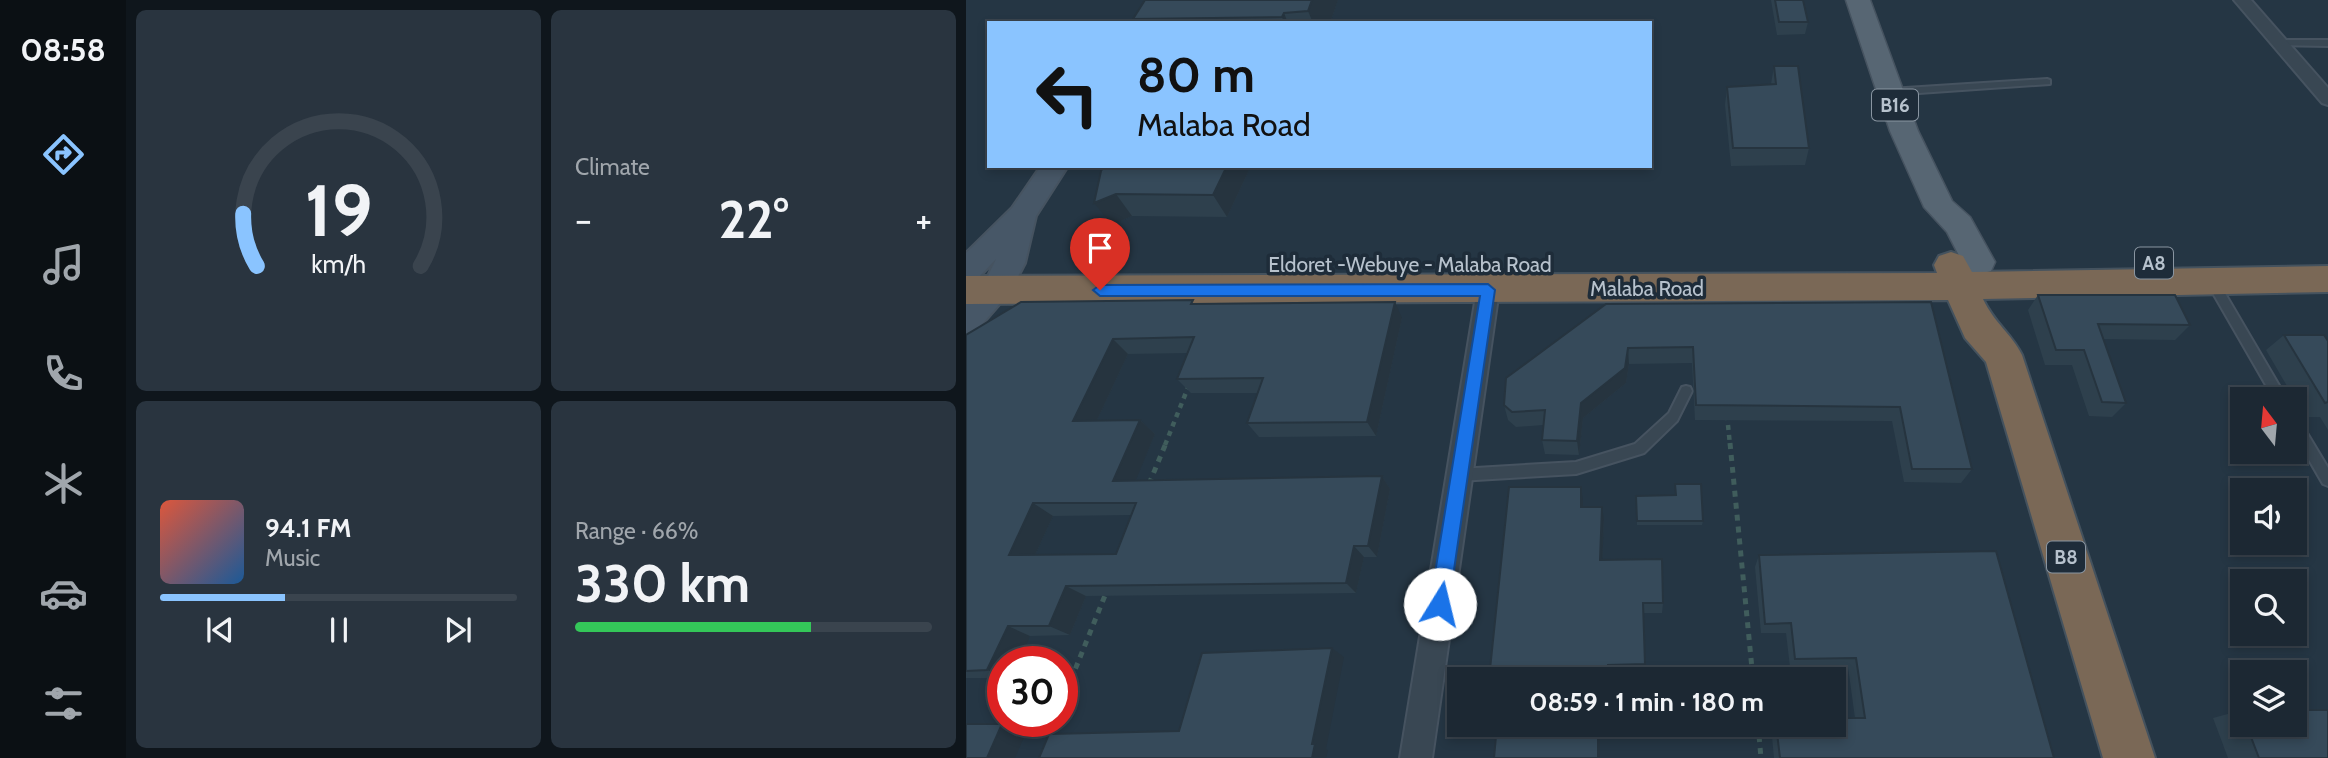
<!DOCTYPE html>
<html lang="en">
<head>
<meta charset="utf-8">
<style>
  body { margin:0; font-family:Cabin,sans-serif; background:#29343f; color:#f1f3f6; height:100vh; display:flex; flex-direction:column; font-size:26px; white-space:nowrap }
  * { box-sizing:border-box; margin:0 }
  p { font-size:23px; color:#a0a6ac }
  .icon { flex:none; width:38px; height:38px; fill:none; stroke:currentColor; stroke-width:2; stroke-linecap:round; stroke-linejoin:round }
  .map { position:relative; flex:1; overflow:hidden }
  .panel { display:flex; flex-direction:column; gap:10px; padding:10px; background:#0f161c; width:840px }
  .panel>* { flex:none }
  .hud { position:absolute; left:21px; top:21px; width:665px; height:147px; border-radius:0px; box-shadow:0 4px 10px #0003,0 0 0 2px #3a444e; background:#8ac4ff; color:#111; overflow:hidden }
  .needle { width:46px; rotate:344deg }
  .tools { position:absolute; left:1264px; top:387px; display:grid; gap:14px }
  .tools a { display:grid; place-items:center; width:77px; height:77px; border-radius:0px; background:#1c2833; box-shadow:0 4px 10px #0003,0 0 0 2px #3a444e; font-size:35px }
  .speed { position:absolute; left:21px; top:646px; display:flex; gap:14px; font-size:35px; font-weight:700; text-align:center }
  .speed>* { display:grid; place-content:center; width:91px; height:91px; border-radius:50%; background:#1c2833; box-shadow:0 4px 10px #0003,0 0 0 2px #3a444e; line-height:1 }
  .speed .limit { border:10px solid #d22; background:#fff; color:#111 }
  .pin { position:absolute; display:grid; place-items:center; width:60px; height:60px; color:#fff; margin:-72px -30px; border-radius:50% 50% 50% 0; rotate:-45deg; box-shadow:0 0 7px #0007 }
  .pin .icon { rotate:45deg }
  .me { position:absolute; width:77px; margin:-38px; rotate:9deg; stroke-linejoin:round; filter:drop-shadow(0 0 5px #0008) }
  .turn { display:flex; align-items:center; gap:24px; height:147px; padding:0 35px; font-size:32px }
  .turn .icon { width:91px; height:91px; stroke-width:2.5 }
  .turn b { display:block; font-size:49px; line-height:60px }
  .big { font-size:52px; font-weight:800; line-height:1.1 }
  .panel .tile { flex:1; display:flex; flex-direction:column; justify-content:center; gap:10px; min-width:0; padding:0 24px; border-radius:10px; background:#29343f }
  .panel .dial { align-items:center; gap:0 }
  .dial svg { height:182px; overflow:visible; fill:none; stroke:#3a444e; stroke-width:7; stroke-linecap:round; text-anchor:middle }
  .dial text { fill:#f1f3f6; stroke:none }
  .song { display:flex; align-items:center; gap:21px }
  .cover { width:84px; height:84px; border-radius:10px; background:linear-gradient(135deg,hsl(10 70% 55%),hsl(210 70% 35%)) }
  .played { height:7px; border-radius:4px; background:linear-gradient(90deg,#8ac4ff 35%,#3a444e 35%) }
  .keys { display:flex; justify-content:space-around; direction:ltr }
  .heat { display:flex; justify-content:space-between; align-items:center; font-size:38px; direction:ltr }
  .charge { height:10px; border-radius:5px; background:linear-gradient(90deg,#34c759 66%,#3a444e 0) }
  .panel .tiles { flex:1; display:grid; gap:10px; grid-template-columns:repeat(2,1fr) }
  .trip { position:absolute; left:481px; top:667px; width:399px; height:70px; border-radius:0px; background:#1c2833; box-shadow:0 4px 10px #0003,0 0 0 2px #3a444e; font-weight:800; line-height:70px; text-align:center }
  main { display:flex; flex:1; min-height:0 }
  .dock { display:flex; flex-direction:column; width:126px; justify-content:space-around; align-items:center; background:#0b1014; color:#a0a6ac }
  .dock .icon { width:49px; height:49px }
  .dock .active { color:#8ac4ff }
  .dock b { font-size:32px; color:#f1f3f6 }
  .map>svg:first-child { display:block }
</style>
</head>
<body>
<main>
<nav class="dock">
<b>08:58</b>
<svg class="icon active" aria-label="directions" viewBox="0 0 24 24"><path d="M12 3l9 9-9 9-9-9zM9 14v-3h6M13 9l2 2-2 2"/></svg>
<svg class="icon" aria-label="music" viewBox="0 0 24 24"><path d="M9 18V5l10-2v13"/><circle cx="6" cy="18" r="3"/><circle cx="16" cy="16" r="3"/></svg>
<svg class="icon" aria-label="phone" viewBox="0 0 24 24"><path d="M5 4h4l2 5-3 2q2 4 5 5l2-3 5 2v4C11 20 4 13 5 4z"/></svg>
<svg class="icon" aria-label="climate" viewBox="0 0 24 24"><path d="M12 3v18M4 7l16 10M4 17L20 7"/></svg>
<svg class="icon" aria-label="car" viewBox="0 0 24 24"><path d="M5 17H2v-5l4-1 3-4h7l3 4 3 1v5h-3M9 17h6M6 11h13"/><circle cx="7" cy="17" r="2"/><circle cx="17" cy="17" r="2"/></svg>
<svg class="icon" aria-label="filters" viewBox="0 0 24 24"><path d="M4 7h16M4 17h16"/><circle cx="9" cy="7" r="2"/><circle cx="15" cy="17" r="2"/></svg>
</nav>
<section class="panel">
<div class="tiles">
<div class="tile dial"><svg viewBox="0 0 100 80">
<path d="M14 69A42 42 0 1 1 86 69"/>
<path d="M14 69A42 42 0 0 1 8 46" stroke="#8ac4ff"/>
<text x="50" y="56" font-size="32" font-weight="700">19</text>
<text x="50" y="72" font-size="11">km/h</text>
</svg></div>
<div class="tile"><p>Climate</p>
<div class="heat"><a>−</a><b class="big">22°</b><a>+</a></div>
</div>
<div class="tile">
<div class="song"><i class="cover"></i><div><b>94.1 FM</b><p>Music</p></div></div>
<div class="played"></div>
<div class="keys"><svg class="icon" aria-label="previous" viewBox="0 0 24 24"><path d="M18 5L8 12l10 7zM5 5v14"/></svg><svg class="icon" aria-label="pause" viewBox="0 0 24 24"><path d="M8 5v14M16 5v14"/></svg><svg class="icon" aria-label="next" viewBox="0 0 24 24"><path d="M6 5l10 7-10 7zM19 5v14"/></svg></div>
</div>
<div class="tile"><p>Range · 66%</p><b class="big">330 km</b><div class="charge"></div></div>
</div>
</section>
<div class="map">
<svg width="1362" height="758" viewBox="0 0 1362 758">
  <rect width="100%" height="100%" fill="#253644"/>
  <g fill="none" stroke-linecap="round" stroke-linejoin="round">
    <g stroke="#465360" stroke-width="4">
      <g id="lane">
        <path d="M1315 40H1362V46L1312 45 1311 43Z"/>
        <path d="M1081 79 1084 80V84L924 95 919 92 924 89Z"/>
        <path d="M1246 277 1250 278 1321 399H1308L1240 281Z"/>
        <path d="M720 386 724 387 726 391 711 421 678 453 610 474 493 481 488 479 486 475 488 471 493 469 610 462 669 444 703 413 716 387Z"/>
        <path d="M1328 417 1332 418 1362 468V486L1357 484 1328 434Z"/>
      </g>
    </g>
    <g stroke="#465360" stroke-width="4">
      <g id="street">
        <path d="M1268 0H1285L1362 88V105L1356 103Z"/>
        <path d="M522 281 530 284 533 290 466 758H434L511 290 514 284Z"/>
      </g>
    </g>
    <g stroke="#465360" stroke-width="4">
      <path id="secondary" d="M75 166H102L70 216 59 263 44 292 11 330 0 333V301L22 276 30 259 11 279 0 282V253L46 208Z"/>
    </g>
    <g stroke="#465360" stroke-width="3">
      <path id="primary" d="M880 0H904L952 131 986 201 1004 217 1029 262 1025 271 1013 274 1001 271 981 232 958 207 924 131Z"/>
    </g>
    <g stroke="#44525e" stroke-width="4">
      <path id="highway" d="M985 252 997 256 1006 272 1362 266V292L1017 299C1029 324 1045 333 1056 355L1189 758H1137L1020 362 999 338 982 300 0 304V276L971 273 968 265 973 256Z"/>
    </g>
    <g stroke="#405d5c" stroke-width="4.5" stroke-dasharray="5 5" stroke-linecap="butt">
      <path d="M761 415 764 445"/>
      <path d="M199 445 223 385"/>
    </g>
    <g stroke="#405d5c" stroke-width="5" stroke-dasharray="6 6" stroke-linecap="butt">
      <path d="M764 443 787 679"/>
      <path d="M183 484 200 443"/>
      <path d="M96 702 140 593"/>
      <path d="M792 724 795 758"/>
      <path d="M83 736 89 721"/>
    </g>
    <use href="#lane" fill="#394753" fill-rule="evenodd"/>
    <use href="#street" fill="#394753" fill-rule="evenodd"/>
    <use href="#secondary" fill="#475767" fill-rule="evenodd"/>
    <use href="#primary" fill="#576673" fill-rule="evenodd"/>
    <use href="#highway" fill="#7a6856" fill-rule="evenodd"/>
  </g>
  <g fill="#2e404d" fill-rule="evenodd">
    <path d="M372 0 364 23H169L167 19Z"/>
    <path d="M805 0H837L842 22 839 34 811 35Z"/>
    <path d="M808 66 843 148 839 165 765 166 759 105 761 87 805 84Z"/>
    <path d="M285 166 261 217 166 216 146 225 135 171Z"/>
    <path d="M1072 295 1224 325 1209 340 1138 339 1160 403 1146 417 1123 416 1106 365H1079L1062 310Z"/>
    <path d="M965 302 1006 469 995 483 938 482 926 421 729 420 726 363 663 364 660 383 617 418 613 455 579 454 576 440 577 425 550 427 542 420 538 405 640 304Z"/>
    <path d="M230 304 436 318 410 436 293 437 281 423 292 393H225L211 379 222 353 162 354 131 420H174L189 434 169 481 416 476 424 489 411 557H398L390 593 120 596 104 635 64 636 37 662V678H0V335ZM165 515 150 554 69 555 87 516Z"/>
    <path d="M1318 335 1362 341V430L1354 417H1339L1300 350Z"/>
    <path d="M670 496 737 521 736 525H671Z"/>
    <path d="M617 500V507L638 519 636 560 697 603 696 613H677L679 673 643 674V679H523Z"/>
    <path d="M793 555 1088 758H808L805 726 806 724H868L889 718 882 667H824L820 633H795L789 567Z"/>
    <path d="M1276 710V724H1328L1362 758H1262L1247 718Z"/>
    <path d="M518 724 634 728 524 732 518 726Z"/>
  </g>
  <g fill="#26343f">
    <path d="M346 0H372L364 23H347L342 11Z"/>
    <path d="M318 13 322 23H318L316 17Z"/>
    <path d="M261 166H285L261 217 247 195Z"/>
    <path d="M150 194 166 216 146 225 128 203Z"/>
    <path d="M429 302 436 318 410 436 401 422Z"/>
    <path d="M147 339 162 354 124 435 107 421Z"/>
    <path d="M662 348 663 364 660 383 617 418 613 455 611 441 615 403Z"/>
    <path d="M174 420 189 434 164 494 147 481Z"/>
    <path d="M416 476 424 489 411 557 402 546Z"/>
    <path d="M615 487 617 500V520L615 507Z"/>
    <path d="M67 503 87 516 64 566 43 555Z"/>
    <path d="M636 507 638 519 636 571 634 560Z"/>
    <path d="M388 546 398 557 390 593 380 583Z"/>
    <path d="M100 586 120 596 104 635 83 626Z"/>
    <path d="M42 626 64 636 53 662H37V676L21 670Z"/>
    <path d="M366 648 378 657 360 749 362 750 360 758H346V744Z"/>
    <path d="M36 724 61 730 49 758H21Z"/>
    <path d="M632 724H640L634 728V758H632Z"/>
  </g>
  <g fill="#364a5a" stroke="#26343f" stroke-width="2" fill-rule="evenodd">
    <path d="M179 0H346L342 11 318 13 316 17 167 19Z"/>
    <path d="M809 0H837L842 22H813Z"/>
    <path d="M808 66H832L843 148H767L761 87 810 84Z"/>
    <path d="M138 166H261L247 195 150 194 128 203 135 171Z"/>
    <path d="M1072 295H1209L1224 325 1132 324 1160 403 1136 402 1118 350H1090Z"/>
    <path d="M227 300 225 304 429 302 401 422 281 423 297 378 211 379 228 337 147 339 107 421 174 420 147 481 416 476 402 546H388L380 583 100 586 83 626H42L21 670 0 671V335L55 302ZM67 503H170L150 554 43 555Z"/>
    <path d="M965 302 1006 469H946L934 407 730 405 727 347 662 348 659 368 615 403 611 441 576 440 579 410 546 412 538 405 540 378 640 304Z"/>
    <path d="M1318 335H1358L1362 341V402L1359 403Z"/>
    <path d="M709 484H735L737 521H671L670 496 710 495Z"/>
    <path d="M543 487H615V507H636L634 560 696 559 697 603H677L679 664 642 665V679H523Z"/>
    <path d="M1030 551 1088 758H814L810 724H868V718H899L890 658 829 659 825 623 799 624 793 555Z"/>
    <path d="M366 648 346 744H349L346 758H73L83 734 213 731 236 653Z"/>
    <path d="M1328 710H1362V758H1293L1280 724H1328Z"/>
    <path d="M0 724H36L21 758H0Z"/>
    <path d="M518 724H632V758H528L531 725 518 726Z"/>
  </g>
  <path fill="#1a73e8" stroke="#114b97" stroke-width="2" d="M522 284 529 290 483 604 480 610 474 613 467 610 464 604 514 296H134L127 290 134 285Z"/>
  <g text-anchor="middle" stroke-width="7" stroke-linejoin="round" paint-order="stroke">
    <g fill="#1e2c39" stroke="#8995a1" stroke-width="2">
      <rect x="906" y="89.5" width="46" height="31" rx="5"/>
      <rect x="1169" y="247.5" width="38" height="31" rx="5"/>
      <rect x="1081" y="541.5" width="38" height="31" rx="5"/>
    </g>
    <g font-size="19" font-weight="bold" fill="#b7c2cd">
      <text x="929" y="112">B16</text>
      <text x="1188" y="270">A8</text>
      <text x="1100" y="564">B8</text>
    </g>
    <g font-size="21" fill="#b7c2cd" stroke="#1e2c39">
      <text x="444" y="272">Eldoret -Webuye - Malaba Road</text>
      <text x="681" y="296">Malaba Road</text>
    </g>
  </g>
</svg>
<div class="tools">
<a><svg class="needle" viewBox="-14 -14 28 28"><path d="M0-13l5 13h-10z" fill="#e53935"/><path d="M0 13l5-13h-10z" fill="#a0a6ac"/></svg></a>
<a><svg class="icon" aria-label="sound" viewBox="0 0 24 24"><path d="M4 9h4l5-4v14l-5-4H4zM17 9q2 3 0 6"/></svg></a>
<a><svg class="icon" aria-label="search" viewBox="0 0 24 24"><circle cx="10" cy="10" r="6"/><path d="M15 15l6 6"/></svg></a>
<a><svg class="icon" aria-label="layers" viewBox="0 0 24 24"><path d="M12 4l9 5-9 5-9-5zM3 14l9 5 9-5"/></svg></a>
</div>
<div class="speed"><div class="limit">30</div></div>
<div class="pin" style="left:134px;top:290px;background:#d93025"><svg class="icon" aria-label="arrive" viewBox="0 0 24 24"><path d="M6 21V4h12l-3 4 3 4H6"/></svg></div>
<svg class="me" style="left:474px;top:604px" viewBox="-20 -20 40 40"><circle r="19" fill="#fff"/><path d="M0-13L10 11 0 6-10 11z" fill="#1a73e8"/></svg>
<div class="trip">08:59 · 1 min · 180 m</div>
<div class="hud">
<div class="turn"><svg class="icon" aria-label="left" viewBox="0 0 24 24"><path d="M17 20v-9H6M10 6l-5 5 5 5"/></svg><div><b>80 m</b>Malaba Road</div></div>
</div>
</div>
</main>
</body>
</html>
